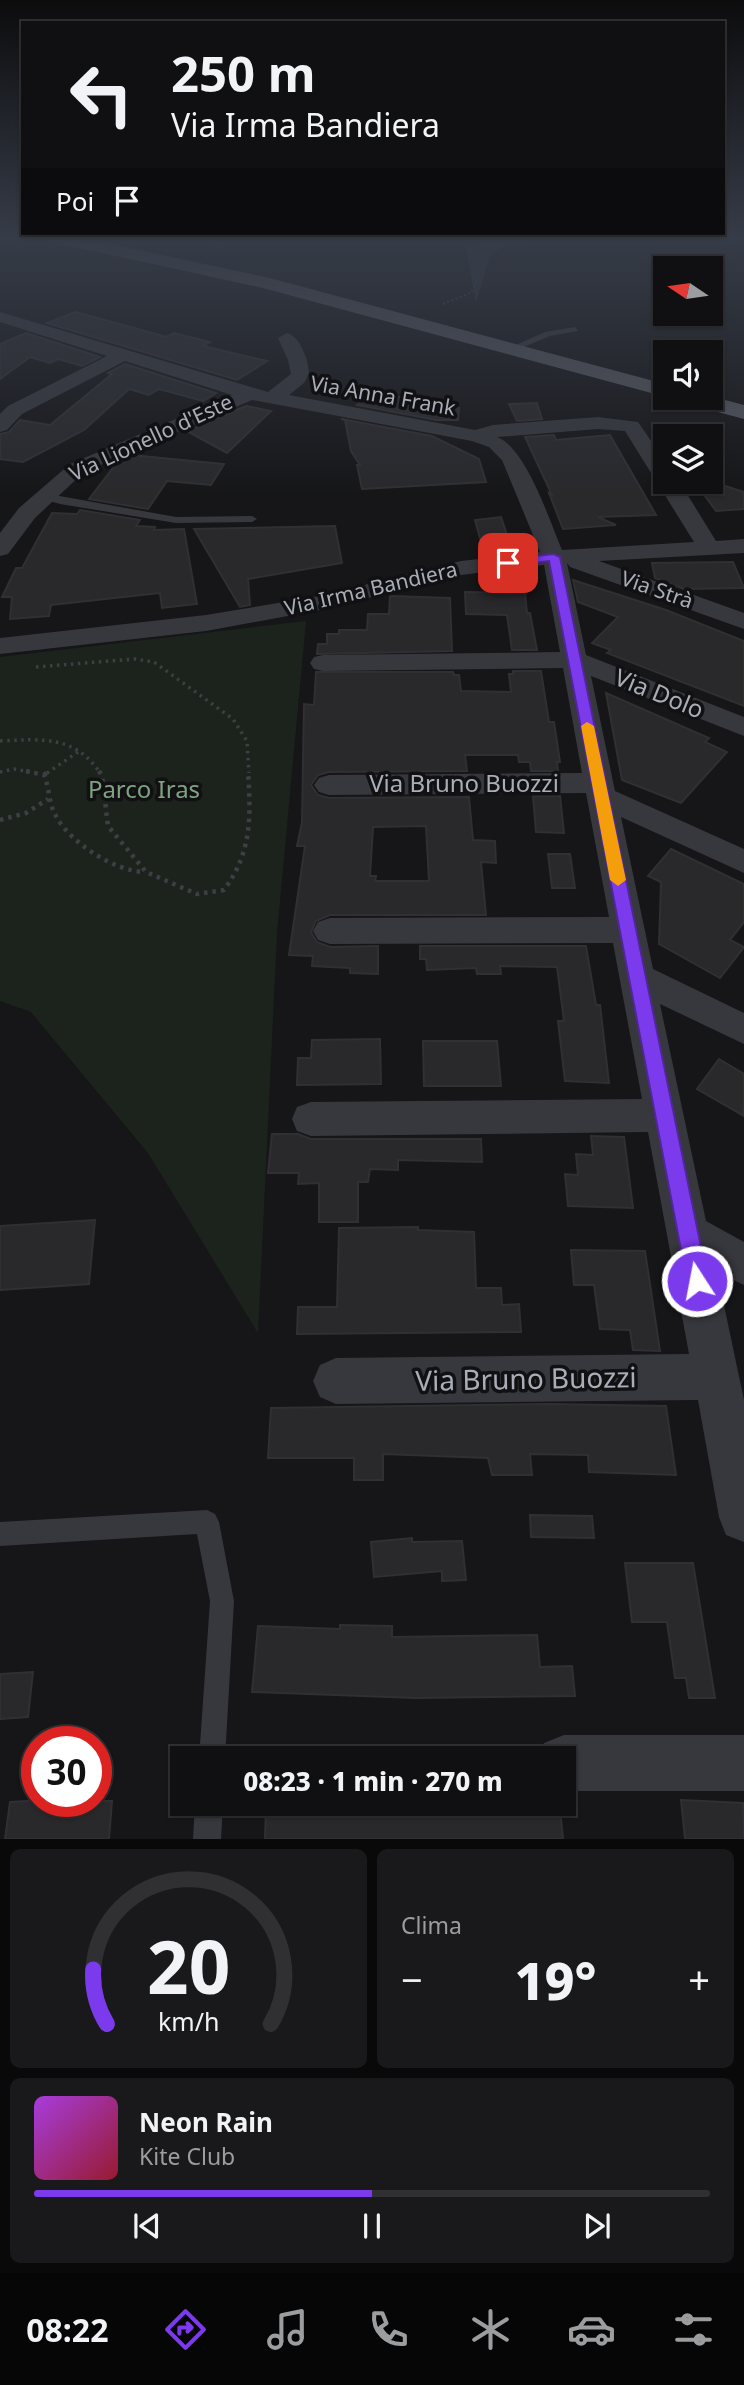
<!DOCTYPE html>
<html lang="it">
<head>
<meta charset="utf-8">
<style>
  body { margin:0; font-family:"Noto Sans",sans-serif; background:#19191b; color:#f1f3f6; height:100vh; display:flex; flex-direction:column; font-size:26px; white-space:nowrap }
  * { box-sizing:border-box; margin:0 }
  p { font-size:23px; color:#9c9d9f }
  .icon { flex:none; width:38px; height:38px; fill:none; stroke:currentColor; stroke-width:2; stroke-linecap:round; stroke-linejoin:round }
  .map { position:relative; height:1839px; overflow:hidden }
  .panel { display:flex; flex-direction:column; gap:10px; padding:10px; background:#09090a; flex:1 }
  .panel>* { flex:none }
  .guide { position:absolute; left:21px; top:21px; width:704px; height:214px; border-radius:0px; box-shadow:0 2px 5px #0004,0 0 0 2px #303032; background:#101012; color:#f1f3f6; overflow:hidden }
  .needle { width:46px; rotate:283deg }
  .controls { position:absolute; left:653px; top:256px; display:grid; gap:14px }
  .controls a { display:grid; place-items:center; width:70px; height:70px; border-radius:0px; background:#101012; box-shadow:0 2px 5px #0004,0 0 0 2px #303032; font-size:35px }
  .speed { position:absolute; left:21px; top:1726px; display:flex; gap:14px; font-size:35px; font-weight:700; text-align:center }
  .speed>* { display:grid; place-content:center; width:91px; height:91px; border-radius:50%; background:#101012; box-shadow:0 2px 5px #0004,0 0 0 2px #303032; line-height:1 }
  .speed .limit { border:10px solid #d22; background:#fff; color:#111 }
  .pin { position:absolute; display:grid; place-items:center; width:60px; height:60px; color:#fff; margin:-30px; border-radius:14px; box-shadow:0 4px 10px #0006 }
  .me { position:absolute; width:77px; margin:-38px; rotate:349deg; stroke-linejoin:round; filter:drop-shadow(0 0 5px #0008) }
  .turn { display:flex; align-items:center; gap:24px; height:147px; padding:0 35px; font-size:32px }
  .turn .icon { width:91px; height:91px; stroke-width:2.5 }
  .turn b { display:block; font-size:49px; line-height:60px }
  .then { display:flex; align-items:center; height:66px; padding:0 35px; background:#0003; gap:14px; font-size:26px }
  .big { font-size:52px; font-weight:800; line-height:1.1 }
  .panel .widget { flex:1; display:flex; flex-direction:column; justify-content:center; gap:10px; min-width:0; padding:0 24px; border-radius:10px; background:#19191b }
  .panel .dial { align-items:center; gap:0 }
  .dial svg { height:182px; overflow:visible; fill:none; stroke:#303032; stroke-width:7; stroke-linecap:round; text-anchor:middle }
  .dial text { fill:#f1f3f6; stroke:none }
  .song { display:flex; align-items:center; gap:21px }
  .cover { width:84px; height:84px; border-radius:10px; background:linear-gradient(135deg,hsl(280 70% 55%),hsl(350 70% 35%)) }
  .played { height:7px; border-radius:4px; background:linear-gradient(90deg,#7c3aed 50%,#303032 50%) }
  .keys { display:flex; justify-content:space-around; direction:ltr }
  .heat { display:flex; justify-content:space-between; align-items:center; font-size:38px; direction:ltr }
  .panel .tiles { flex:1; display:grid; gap:10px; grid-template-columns:1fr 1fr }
  .widget:last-child { grid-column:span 2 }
  .trip { position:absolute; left:170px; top:1746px; width:406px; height:70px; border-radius:0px; background:#101012; box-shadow:0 2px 5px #0004,0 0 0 2px #303032; font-weight:800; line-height:70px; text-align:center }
  .dock { display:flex; height:112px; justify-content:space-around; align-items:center; background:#060607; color:#9c9d9f }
  .dock .icon { width:49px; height:49px }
  .dock .on { color:#7c3aed }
  .dock b { font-size:32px; color:#f1f3f6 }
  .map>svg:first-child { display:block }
</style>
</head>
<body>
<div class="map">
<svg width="744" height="1839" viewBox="0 0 744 1839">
  <rect width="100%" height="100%" fill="#161618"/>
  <path fill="#1c231d" d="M306 621 277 933 258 1333 148 1153 31 1012 0 1001V657Z"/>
  <path fill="#2c353c" d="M501 237H538L507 245 490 255 476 303 466 248Z"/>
  <g fill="#29292c" stroke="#303034" stroke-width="2" fill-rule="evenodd">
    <path d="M75 312 160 335 166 337 174 333 210 342 203 346 267 361 237 380 47 323Z"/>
    <path d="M26 333 100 357 82 366 58 359 50 363 30 357 0 379V344Z"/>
    <path d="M125 364 216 393 203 401 159 389 149 395 129 389 84 430 23 462 0 459V434L9 432 20 420 50 425 112 374 108 373Z"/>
    <path d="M372 392 459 408 458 420H436L357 405Z"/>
    <path d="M537 403 542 419 517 421 509 404Z"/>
    <path d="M246 406 271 411 227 453 187 431Z"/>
    <path d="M341 419 432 436 479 459 486 482 362 489 357 465H360L351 451 345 420Z"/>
    <path d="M554 435 556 440 610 435 656 515 598 517 616 525 563 529 549 493 552 495 525 437Z"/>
    <path d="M131 455 172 459 224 464 211 485 167 481 148 509 89 499 119 460Z"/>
    <path d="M694 481H710L744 492V509L716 511Z"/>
    <path d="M80 510 140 520 136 526 155 527 154 530 184 529 197 604 162 608 160 593 51 605 49 616 10 619 12 597H2L16 568H22L52 513 77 514Z"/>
    <path d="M501 517 509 541 481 542 475 520Z"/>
    <path d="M335 526 342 563 248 579 250 605 240 607 194 529Z"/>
    <path d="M733 562 744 588 684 589 655 578 652 563Z"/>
    <path d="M573 580 666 610 744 641V706L607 653 611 650 592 643 618 617 578 602Z"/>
    <path d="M465 592 525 593 527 613H530L537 650H512L507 615 466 614Z"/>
    <path d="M390 596 450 598 452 651 317 654 318 644H327V634H339V630H367L368 614H389Z"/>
    <path d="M513 671H541L549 722H554L560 762H557L558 771H531L530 762H519L518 755H465L467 771 329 772 318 775 311 785 318 795 329 798 469 797 473 840 495 841 496 863 481 862 486 915H330L316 921 311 932 317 942 330 947 378 946V974L350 973V968L312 966 313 956 289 955 305 846H297L302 822 304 704 314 705 316 672H453L454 675H459L461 691 511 692 509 674H513ZM426 826 429 881H375L376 876H370L373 827Z"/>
    <path d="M606 693 709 738 705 742 727 752 681 803 622 780Z"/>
    <path d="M533 796H560L564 833 536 832Z"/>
    <path d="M671 849 744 884V922L730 940 744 947 720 978 659 944 661 882 648 876Z"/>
    <path d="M548 854H570L575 888H552Z"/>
    <path d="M420 946H586L596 1005H600L609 1083 565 1081 558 1021H564L557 967 500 966 501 974H477L476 968 427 970 426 959H420Z"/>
    <path d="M380 1039 381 1084 297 1085 298 1058H311L312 1040Z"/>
    <path d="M423 1041H497L501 1086H424Z"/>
    <path d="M719 1059 744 1074V1116L697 1089Z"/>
    <path d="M272 1134H298L311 1139H481L482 1162 398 1160V1170L370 1169 368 1182H358V1222H319V1183L298 1184 299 1173H268Z"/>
    <path d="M591 1136 624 1137 633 1208 568 1206 565 1174 578 1175 576 1154 593 1155Z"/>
    <path d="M95 1220 89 1284 0 1290V1226Z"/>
    <path d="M418 1227V1230L474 1232 476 1288H501L502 1305 519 1304 521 1332 297 1334 298 1307H337L339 1228Z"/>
    <path d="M571 1250 645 1251 660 1351 633 1350 630 1330 600 1329 594 1285H574Z"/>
    <path d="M550 1404 666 1406 676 1475 589 1472 588 1455 530 1454 532 1475H492L488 1458 383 1454V1480H354V1458H268L271 1408Z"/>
    <path d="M530 1515 592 1516 594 1538 531 1537Z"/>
    <path d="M412 1538V1542L462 1541 466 1580 442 1581V1571L374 1577 371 1542Z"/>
    <path d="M625 1563H693L715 1698H689L686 1678H675L667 1622H632Z"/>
    <path d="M340 1625 392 1626V1637L537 1635 540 1667 572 1666 575 1696 416 1698 252 1692 258 1626 340 1629Z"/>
    <path d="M33 1672 28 1717 0 1719V1674Z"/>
    <path d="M681 1800 743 1803 744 1839H685Z"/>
    <path d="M27 1801H112L109 1839H5L10 1802Z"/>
    <path d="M266 1808 560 1809 563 1839H265Z"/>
  </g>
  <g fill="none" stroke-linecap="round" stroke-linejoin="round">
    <g stroke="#3d3f44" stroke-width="2" stroke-dasharray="2 2.5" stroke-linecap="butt">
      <path d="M215 237 218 250 223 252"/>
      <path d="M443 304 471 293 477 281 481 251 515 237"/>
    </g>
    <g stroke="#3d3f44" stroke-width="3.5" stroke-dasharray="2.5 4.5" stroke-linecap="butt">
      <path d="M36 667 135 659 154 662 233 719 247 741 249 773"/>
      <path d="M0 741C41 739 75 735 100 773"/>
      <path d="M0 772 14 769 35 773"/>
      <path d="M47 773 81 750"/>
    </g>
    <g stroke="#3d3f44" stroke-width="4.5" stroke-dasharray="3.5 5" stroke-linecap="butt">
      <path d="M26 771 44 775C50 789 48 803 56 816 69 842 116 872 145 872"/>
      <path d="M99 771 102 776 108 826 146 872 197 894 224 890C252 852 251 817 248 771"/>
      <path d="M44 775 49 771"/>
      <path d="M0 820 26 813 48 799"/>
    </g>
    <g fill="#37383d" fill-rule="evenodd">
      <path d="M575 327 578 331 550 336 514 351 507 349 545 332Z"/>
      <path d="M43 493 176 517 252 516 257 519 252 522 176 523 60 504 39 498V494Z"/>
      <path d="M207 1510 215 1514 219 1522 234 1601 225 1759H199L210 1601 197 1534 0 1546V1522Z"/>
      <path d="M195 1804H223L221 1839H193Z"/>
    </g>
    <g fill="#37383d" fill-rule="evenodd">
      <path d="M0 312 268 392 291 374 288 360 278 338 287 333C300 336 309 361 309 374L304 383 289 395 475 430 493 425 598 417 638 422 665 461V481H679L716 541 744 539V553L599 561 744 613V629L570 567 567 563 586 655 744 717V736L591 676 615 791 744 849V873L621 817 653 969 744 1013V1044L660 1004 706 1221 744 1242V1285L717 1272 744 1400V1542L726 1535 719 1517 698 1400 336 1404 320 1397 313 1381 320 1365 336 1358 689 1354 648 1132 311 1136 297 1131 292 1119 297 1107 311 1102 642 1099 613 943 330 944 318 940 313 931 318 922 330 918 609 917 586 793 329 795 319 792 314 785 319 778 329 775 582 773 563 668 323 671 314 669 310 663 314 657 323 655 560 652 544 565 461 575 320 610 206 631 0 654V638L206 615 320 596 461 561 540 552 502 460 489 447 472 441 252 400 84 472 35 518 8 554 0 556V533L19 508 70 464 232 395 125 361 22 414 7 430 0 432V414L8 406 107 356 0 322ZM598 429 625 431 694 542 562 550C550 522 526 447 497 437Z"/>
      <path d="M564 1735H744V1791H564V1759H538L544 1743Z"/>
    </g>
    <g fill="#53555c" fill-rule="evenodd">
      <path d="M44 237H77L266 277 665 384 666 397 263 288 52 242Z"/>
      <path d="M710 396 744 405V419L680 402 677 397Z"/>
    </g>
  </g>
  <linearGradient id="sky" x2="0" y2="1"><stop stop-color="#0c0c0d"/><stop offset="0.48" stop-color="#363c48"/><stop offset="1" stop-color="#363c48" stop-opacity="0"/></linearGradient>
  <rect width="744" height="495" fill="url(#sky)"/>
  <path fill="#7c3aed" stroke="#51269a" stroke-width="2" d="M554 554 560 557 708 1281 704 1288 697 1291 690 1288 687 1281 549 561 508 566 502 563 508 559Z"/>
  <path fill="#f59e0b" d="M587 722 594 726 626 880 618 886 610 880 581 726Z"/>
  <g text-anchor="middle" stroke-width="7" stroke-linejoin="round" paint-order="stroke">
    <g font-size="21" fill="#a8adb8" stroke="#111113">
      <text transform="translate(383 396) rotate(10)" y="7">Via Anna Frank</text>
      <text transform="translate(151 438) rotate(-25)" y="7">Via Lionello d'Este</text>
      <text transform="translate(371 589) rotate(-13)" y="7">Via Irma Bandiera</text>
      <text transform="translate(657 590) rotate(19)" y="7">Via Strà</text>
    </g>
    <g font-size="24" fill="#a8adb8" stroke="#111113">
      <text transform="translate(659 694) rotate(22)" y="8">Via Dolo</text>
      <text x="464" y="792">Via Bruno Buozzi</text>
    </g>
    <g font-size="24" fill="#7fa381" stroke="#111113">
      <text x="144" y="798">Parco Iras</text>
    </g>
    <g font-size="28" fill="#a8adb8" stroke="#111113">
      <text transform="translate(526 1379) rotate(-1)" y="10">Via Bruno Buozzi</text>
    </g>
  </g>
</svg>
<div class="controls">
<a><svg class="needle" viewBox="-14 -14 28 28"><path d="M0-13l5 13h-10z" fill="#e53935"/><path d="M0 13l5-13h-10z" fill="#9c9d9f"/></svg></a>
<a><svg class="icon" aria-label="sound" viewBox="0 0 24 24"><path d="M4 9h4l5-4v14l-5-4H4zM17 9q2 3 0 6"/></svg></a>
<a><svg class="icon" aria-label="layers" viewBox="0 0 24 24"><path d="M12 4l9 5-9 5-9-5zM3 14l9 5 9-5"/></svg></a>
</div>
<div class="speed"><div class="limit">30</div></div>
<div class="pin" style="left:508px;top:563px;background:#d93025"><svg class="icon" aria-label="arrive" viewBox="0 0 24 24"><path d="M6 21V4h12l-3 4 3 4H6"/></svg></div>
<svg class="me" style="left:697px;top:1281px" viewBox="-20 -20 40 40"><circle r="17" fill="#7c3aed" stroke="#fff" stroke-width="3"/><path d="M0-11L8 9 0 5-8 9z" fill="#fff"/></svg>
<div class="trip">08:23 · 1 min · 270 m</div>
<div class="guide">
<div class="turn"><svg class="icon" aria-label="left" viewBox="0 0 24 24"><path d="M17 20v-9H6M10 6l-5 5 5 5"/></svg><div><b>250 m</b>Via Irma Bandiera</div></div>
<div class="then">Poi<svg class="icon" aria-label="arrive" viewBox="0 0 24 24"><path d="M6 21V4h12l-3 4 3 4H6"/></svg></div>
</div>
</div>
<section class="panel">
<div class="tiles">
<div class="widget dial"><svg viewBox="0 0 100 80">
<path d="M14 69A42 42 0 1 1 86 69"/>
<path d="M14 69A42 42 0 0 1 8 45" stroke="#7c3aed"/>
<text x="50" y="56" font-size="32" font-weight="700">20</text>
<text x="50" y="72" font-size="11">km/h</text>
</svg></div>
<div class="widget"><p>Clima</p>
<div class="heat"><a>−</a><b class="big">19°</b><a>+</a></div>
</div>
<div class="widget">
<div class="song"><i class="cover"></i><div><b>Neon Rain</b><p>Kite Club</p></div></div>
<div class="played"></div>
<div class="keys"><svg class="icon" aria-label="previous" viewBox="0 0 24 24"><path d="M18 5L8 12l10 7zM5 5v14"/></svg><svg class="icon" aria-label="pause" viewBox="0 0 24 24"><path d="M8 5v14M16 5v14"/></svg><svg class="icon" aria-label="next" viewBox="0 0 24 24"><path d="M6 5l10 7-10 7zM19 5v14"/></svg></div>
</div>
</div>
</section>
<nav class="dock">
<b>08:22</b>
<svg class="icon on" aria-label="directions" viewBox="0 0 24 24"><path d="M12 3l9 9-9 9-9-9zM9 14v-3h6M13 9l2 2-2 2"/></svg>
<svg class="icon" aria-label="music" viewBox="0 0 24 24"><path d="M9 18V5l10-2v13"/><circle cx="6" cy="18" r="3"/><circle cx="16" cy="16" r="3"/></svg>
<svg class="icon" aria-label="phone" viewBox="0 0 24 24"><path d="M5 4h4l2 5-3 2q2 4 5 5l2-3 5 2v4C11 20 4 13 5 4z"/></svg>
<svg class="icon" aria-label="climate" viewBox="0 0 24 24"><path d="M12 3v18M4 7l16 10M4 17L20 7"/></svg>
<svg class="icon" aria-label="car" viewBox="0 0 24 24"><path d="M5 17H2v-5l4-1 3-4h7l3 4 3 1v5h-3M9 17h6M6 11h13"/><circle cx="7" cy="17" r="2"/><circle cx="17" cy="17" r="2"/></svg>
<svg class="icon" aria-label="filters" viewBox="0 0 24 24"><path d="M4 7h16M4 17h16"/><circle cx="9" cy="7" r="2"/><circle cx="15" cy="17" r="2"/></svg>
</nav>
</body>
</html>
